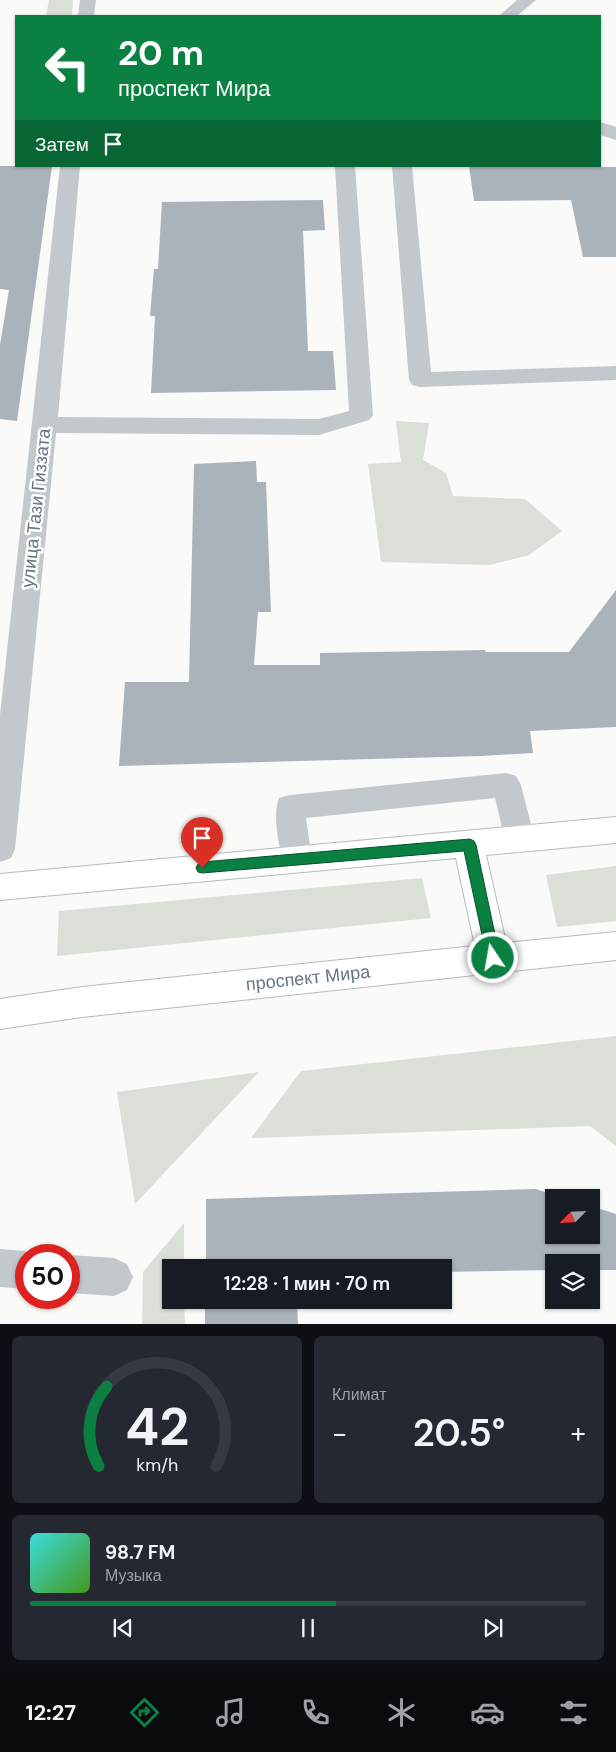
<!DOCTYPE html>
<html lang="ru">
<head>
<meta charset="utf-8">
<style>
  body { margin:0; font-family:"DM Sans",sans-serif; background:#242831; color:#f1f3f6; height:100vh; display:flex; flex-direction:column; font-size:19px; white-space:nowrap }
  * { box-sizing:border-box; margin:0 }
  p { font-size:16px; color:#9ea1a6 }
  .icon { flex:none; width:28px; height:28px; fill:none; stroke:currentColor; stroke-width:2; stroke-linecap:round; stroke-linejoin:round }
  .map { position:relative; height:1324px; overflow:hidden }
  .details { display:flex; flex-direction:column; gap:12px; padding:12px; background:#0d0f14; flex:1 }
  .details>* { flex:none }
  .guide { position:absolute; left:15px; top:15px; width:586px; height:152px; border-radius:0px; box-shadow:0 1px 4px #0004; background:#0b8043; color:#fff; overflow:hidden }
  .needle { width:32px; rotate:246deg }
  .buttons { position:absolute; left:545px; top:1189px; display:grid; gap:10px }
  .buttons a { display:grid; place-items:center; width:55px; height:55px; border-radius:0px; background:#171b24; box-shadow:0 1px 4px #0004; font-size:25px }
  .speed { position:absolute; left:15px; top:1244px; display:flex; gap:10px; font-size:25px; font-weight:700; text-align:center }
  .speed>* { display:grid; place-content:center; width:65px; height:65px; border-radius:50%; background:#171b24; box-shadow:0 1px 4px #0004; line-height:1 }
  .speed .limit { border:8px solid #d22; background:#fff; color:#111 }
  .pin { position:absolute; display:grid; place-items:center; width:42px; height:42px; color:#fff; margin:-51px -21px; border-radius:50% 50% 50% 0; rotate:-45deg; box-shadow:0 0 5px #0007 }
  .pin .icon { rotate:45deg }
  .me { position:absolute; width:55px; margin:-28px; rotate:348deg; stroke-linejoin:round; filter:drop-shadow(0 0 4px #0008) }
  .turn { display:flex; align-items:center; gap:18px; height:105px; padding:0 20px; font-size:22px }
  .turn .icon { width:65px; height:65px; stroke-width:2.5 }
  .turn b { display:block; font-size:35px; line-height:42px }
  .then { display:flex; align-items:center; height:48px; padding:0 20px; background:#0003; gap:10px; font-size:19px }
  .big { font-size:38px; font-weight:600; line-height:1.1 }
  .details .widget { flex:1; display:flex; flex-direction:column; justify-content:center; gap:8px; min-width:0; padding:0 18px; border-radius:8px; background:#242831 }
  .details .dial { align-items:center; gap:0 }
  .dial svg { height:130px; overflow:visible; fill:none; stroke:#363941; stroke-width:7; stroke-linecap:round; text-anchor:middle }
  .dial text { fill:#f1f3f6; stroke:none }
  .song { display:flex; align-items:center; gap:15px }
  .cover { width:60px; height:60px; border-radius:8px; background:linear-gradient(135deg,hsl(180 70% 55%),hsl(100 70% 35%)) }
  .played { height:5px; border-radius:2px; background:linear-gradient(90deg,#0b8043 55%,#363941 55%) }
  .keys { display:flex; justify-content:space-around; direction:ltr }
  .heat { display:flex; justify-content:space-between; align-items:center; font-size:28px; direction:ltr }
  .details .tiles { flex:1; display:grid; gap:12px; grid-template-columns:1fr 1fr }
  .widget:last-child { grid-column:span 2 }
  .trip { position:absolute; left:162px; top:1259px; width:290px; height:50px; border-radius:0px; background:#171b24; box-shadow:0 1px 4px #0004; font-weight:600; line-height:50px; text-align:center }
  .tabs { display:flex; height:80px; justify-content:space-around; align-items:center; background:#090b0e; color:#9ea1a6 }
  .tabs .icon { width:35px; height:35px }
  .tabs .selected { color:#0b8043 }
  .tabs b { font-size:22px; color:#f1f3f6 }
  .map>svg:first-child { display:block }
</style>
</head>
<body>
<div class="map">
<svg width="616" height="1325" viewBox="0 0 616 1325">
  <rect width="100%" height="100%" fill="#fafaf8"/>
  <g fill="#dadfd7">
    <path d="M49 0H73L72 16H46Z"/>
    <path d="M396 421 429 423 423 460 446 473 453 496 525 499 562 531 529 555 490 565 381 562 368 464 401 462Z"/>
    <path d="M616 866V921L557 927 546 875Z"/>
    <path d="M422 878 431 918 57 956 59 911Z"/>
    <path d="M616 1036V1146L590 1126 251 1138 301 1071Z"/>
    <path d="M259 1072 135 1204 117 1092Z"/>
    <path d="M184 1223V1267L171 1268V1300H184L185 1324H142L143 1272Z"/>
  </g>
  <g fill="#aab3b9">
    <path d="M0 166H52L17 421 0 419V345L9 290 0 289Z"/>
    <path d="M469 166 616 167V257H583L571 200 474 201Z"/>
    <path d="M323 200 325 230 303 231 308 351H333L336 390 151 393 155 316H150L154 269H158L162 202Z"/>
    <path d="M256 461 257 482H266L271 612H258L254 665H320V653L485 650 486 652H569L616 590V727L530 731 533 753 481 756 119 766 125 682H189L194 464Z"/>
    <path d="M536 1189 563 1198H554V1235H591V1206L616 1214V1270H591V1262H554V1270L444 1272V1268H206V1199Z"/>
    <path d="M205 1300H297L298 1325H205Z"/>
  </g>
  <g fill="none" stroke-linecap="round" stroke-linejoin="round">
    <g stroke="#b5babe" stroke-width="2">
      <path id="major" d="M616 817V843L486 855 506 943 616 932V960L82 1017 0 1029V999L82 987 475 946 456 858 0 900V874Z"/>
    </g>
    <g fill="#c3c8cc" fill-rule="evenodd">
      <path d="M80 0H96L94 16H78Z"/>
      <path d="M517 0H536L517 16H499Z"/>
      <path d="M600 122 616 127V140L600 135Z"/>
      <path d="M60 166H80L58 417 319 419 349 411 335 166H355L373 415 369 420 319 435 56 433 15 849 11 858 0 862V715Z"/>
      <path d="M392 166H412L431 372 616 366V380L420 387 412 385 409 380Z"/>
      <path d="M506 773 516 776 521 785 535 840 531 849 520 853 509 849 505 840 495 798 306 818 312 859 308 868 297 872 286 868C279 853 272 813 279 798L290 795Z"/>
      <path d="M0 1249 26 1251 35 1255H26V1289L0 1287Z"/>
      <path d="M69 1255 114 1258 127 1264 133 1277 127 1290 114 1296 69 1293Z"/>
    </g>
    <use href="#major" fill="#fff" fill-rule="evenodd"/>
  </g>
  <path fill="#0b8043" stroke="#07532c" d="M470 839 474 841 476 845 500 958 498 962 493 964 489 962 487 958 464 851 202 873 198 872 196 868 198 864 202 862Z"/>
  <g text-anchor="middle" stroke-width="5" stroke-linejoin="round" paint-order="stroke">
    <g font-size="18" fill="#657683" stroke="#fff">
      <text transform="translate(36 508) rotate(-84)" y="6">улица Тази Гиззата</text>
      <text transform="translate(308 978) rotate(-6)" y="6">проспект Мира</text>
    </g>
  </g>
</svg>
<div class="buttons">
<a><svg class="needle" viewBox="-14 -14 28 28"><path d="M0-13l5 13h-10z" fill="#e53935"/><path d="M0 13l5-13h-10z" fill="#9ea1a6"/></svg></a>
<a><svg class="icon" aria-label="layers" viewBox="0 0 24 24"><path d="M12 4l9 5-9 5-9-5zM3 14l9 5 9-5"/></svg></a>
</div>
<div class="speed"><div class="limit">50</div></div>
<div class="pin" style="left:202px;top:868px;background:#d93025"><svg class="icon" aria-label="arrive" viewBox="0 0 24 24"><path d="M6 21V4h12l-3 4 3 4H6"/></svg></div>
<svg class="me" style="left:493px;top:958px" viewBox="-20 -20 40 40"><circle r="17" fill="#0b8043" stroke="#fff" stroke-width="3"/><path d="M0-11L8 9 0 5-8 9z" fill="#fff"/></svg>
<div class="trip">12:28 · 1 мин · 70 m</div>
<div class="guide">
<div class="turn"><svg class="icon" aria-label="left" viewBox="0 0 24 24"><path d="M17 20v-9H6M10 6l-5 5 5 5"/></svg><div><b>20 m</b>проспект Мира</div></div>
<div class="then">Затем<svg class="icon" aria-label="arrive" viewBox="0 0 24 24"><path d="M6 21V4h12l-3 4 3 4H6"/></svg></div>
</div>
</div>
<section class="details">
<div class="tiles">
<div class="widget dial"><svg viewBox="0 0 100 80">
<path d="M14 69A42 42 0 1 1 86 69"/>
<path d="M14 69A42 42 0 0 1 19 20" stroke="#0b8043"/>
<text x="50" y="56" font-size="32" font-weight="700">42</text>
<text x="50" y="72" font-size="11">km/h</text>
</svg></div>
<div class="widget"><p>Климат</p>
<div class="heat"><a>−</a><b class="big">20.5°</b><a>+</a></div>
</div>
<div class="widget">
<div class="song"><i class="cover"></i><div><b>98.7 FM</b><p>Музыка</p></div></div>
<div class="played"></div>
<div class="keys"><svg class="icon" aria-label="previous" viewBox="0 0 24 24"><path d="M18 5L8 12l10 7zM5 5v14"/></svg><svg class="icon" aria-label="pause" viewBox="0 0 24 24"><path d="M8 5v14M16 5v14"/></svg><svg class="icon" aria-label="next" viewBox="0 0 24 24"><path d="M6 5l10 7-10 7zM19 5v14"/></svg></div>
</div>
</div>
</section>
<nav class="tabs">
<b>12:27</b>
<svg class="icon selected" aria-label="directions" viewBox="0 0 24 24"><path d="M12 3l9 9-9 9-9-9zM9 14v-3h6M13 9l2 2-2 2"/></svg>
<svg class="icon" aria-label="music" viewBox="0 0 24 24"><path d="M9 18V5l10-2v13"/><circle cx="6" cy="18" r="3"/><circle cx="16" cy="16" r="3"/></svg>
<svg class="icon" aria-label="phone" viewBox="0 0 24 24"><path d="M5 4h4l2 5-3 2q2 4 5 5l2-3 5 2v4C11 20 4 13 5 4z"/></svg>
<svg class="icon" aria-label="climate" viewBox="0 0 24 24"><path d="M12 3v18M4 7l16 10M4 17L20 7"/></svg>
<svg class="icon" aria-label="car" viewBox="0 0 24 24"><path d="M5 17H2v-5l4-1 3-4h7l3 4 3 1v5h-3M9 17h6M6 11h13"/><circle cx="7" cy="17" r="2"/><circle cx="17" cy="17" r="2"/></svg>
<svg class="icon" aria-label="filters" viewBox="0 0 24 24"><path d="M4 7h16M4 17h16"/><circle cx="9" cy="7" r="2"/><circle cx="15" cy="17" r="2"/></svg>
</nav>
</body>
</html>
